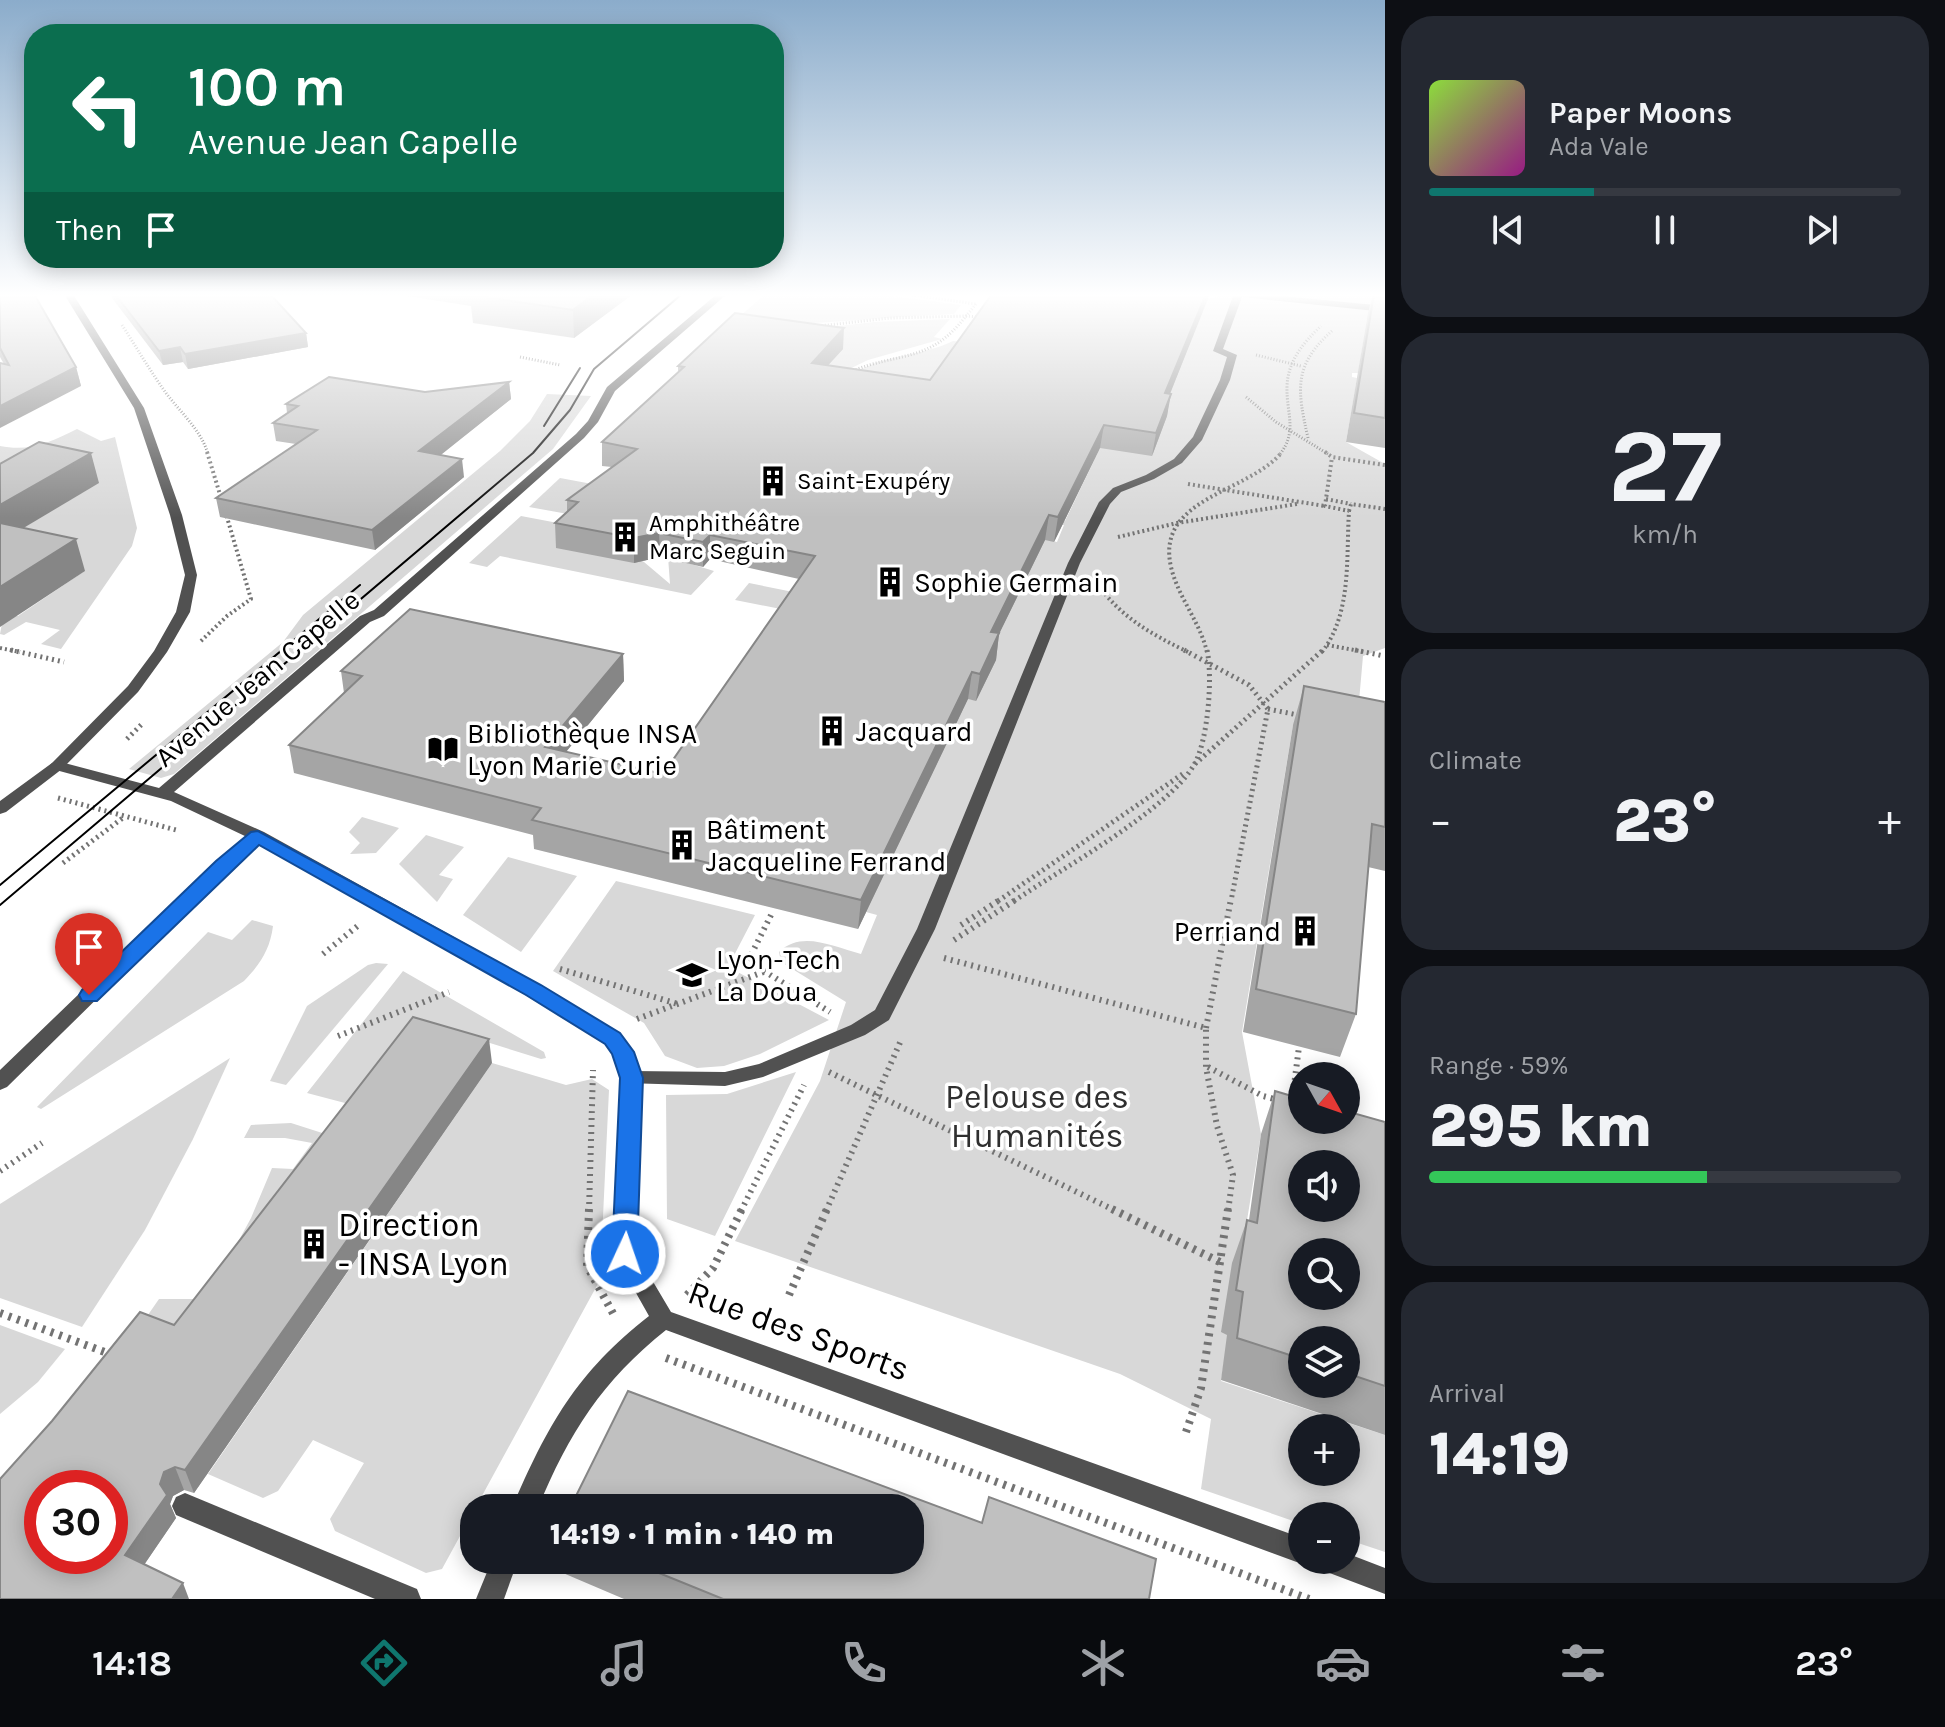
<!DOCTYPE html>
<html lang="en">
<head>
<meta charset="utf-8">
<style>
  body { margin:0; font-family:Karla,sans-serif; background:#242831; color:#f1f3f6; height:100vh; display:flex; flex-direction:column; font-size:30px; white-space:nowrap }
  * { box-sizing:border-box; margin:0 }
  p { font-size:26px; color:#9ea1a6 }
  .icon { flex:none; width:44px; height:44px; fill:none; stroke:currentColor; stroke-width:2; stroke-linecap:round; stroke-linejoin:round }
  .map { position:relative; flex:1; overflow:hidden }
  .details { display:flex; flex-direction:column; gap:16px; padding:16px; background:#0d0f14; width:560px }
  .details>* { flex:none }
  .guide { position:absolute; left:24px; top:24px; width:760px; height:244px; border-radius:32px; box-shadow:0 4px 20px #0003; background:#0b6e4f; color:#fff; overflow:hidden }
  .needle { width:52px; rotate:130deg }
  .controls { position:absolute; left:1288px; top:1062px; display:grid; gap:16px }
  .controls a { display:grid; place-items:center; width:72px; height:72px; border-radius:50%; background:#171b24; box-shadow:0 4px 20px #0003; font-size:40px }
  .speed { position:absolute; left:24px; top:1470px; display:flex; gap:16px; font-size:40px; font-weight:700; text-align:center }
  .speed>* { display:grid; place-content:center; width:104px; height:104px; border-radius:50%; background:#171b24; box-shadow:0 4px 20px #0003; line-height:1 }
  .speed .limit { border:12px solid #d22; background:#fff; color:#111 }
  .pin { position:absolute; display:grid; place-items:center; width:68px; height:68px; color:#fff; margin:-82px -34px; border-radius:50% 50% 50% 0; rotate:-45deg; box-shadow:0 0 8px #0007 }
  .pin .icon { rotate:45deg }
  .me { position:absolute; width:88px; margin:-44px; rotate:3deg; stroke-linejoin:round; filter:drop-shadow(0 0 6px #0008) }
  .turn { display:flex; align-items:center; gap:28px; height:168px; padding:0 32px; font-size:36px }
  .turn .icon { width:104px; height:104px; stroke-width:2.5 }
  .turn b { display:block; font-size:56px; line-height:68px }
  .then { display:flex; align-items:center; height:76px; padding:0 32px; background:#0003; gap:16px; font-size:30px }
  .big { font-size:60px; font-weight:800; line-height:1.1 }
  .details .tile { flex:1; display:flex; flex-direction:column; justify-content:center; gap:12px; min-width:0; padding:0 28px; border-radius:32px; background:#242831 }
  .details .dial { align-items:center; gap:0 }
  .dial b { font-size:104px; line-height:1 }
  .song { display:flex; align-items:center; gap:24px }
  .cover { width:96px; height:96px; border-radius:12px; background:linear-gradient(135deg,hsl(90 70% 55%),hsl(310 70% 35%)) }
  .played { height:8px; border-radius:4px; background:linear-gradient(90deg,#0f766e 35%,#363941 35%) }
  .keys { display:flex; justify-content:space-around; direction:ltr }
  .heat { display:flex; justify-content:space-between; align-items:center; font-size:44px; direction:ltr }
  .charge { height:12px; border-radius:6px; background:linear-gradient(90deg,#34c759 59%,#363941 0) }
  .trip { position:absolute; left:460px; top:1494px; width:464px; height:80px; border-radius:32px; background:#171b24; box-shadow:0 4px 20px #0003; font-weight:800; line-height:80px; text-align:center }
  .tabs { display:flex; height:128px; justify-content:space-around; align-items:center; background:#090b0e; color:#9ea1a6 }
  .tabs .icon { width:56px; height:56px }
  .tabs .active { color:#0f766e }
  .tabs b { font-size:36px; color:#f1f3f6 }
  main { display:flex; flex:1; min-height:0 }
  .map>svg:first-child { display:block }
</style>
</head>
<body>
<main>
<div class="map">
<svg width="1385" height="1599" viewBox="0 0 1385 1599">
  <rect width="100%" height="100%" fill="#fff"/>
  <g fill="#d8d8d8" fill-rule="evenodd">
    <path d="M765 294H878L961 305 954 314C879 317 805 326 729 326Z"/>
    <path d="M1226 294H1385L1367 319 1358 373H1352V377L1357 378 1346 442 1385 464V648L1363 656 1357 724 1293 725 1242 1032 1261 1134 1221 1381 1385 1435V1552L1346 1539V1516H1302V1524L1201 1489 1211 1419 1120 1374 735 1241 820 1081 846 1002 781 962 779 952C802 930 833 947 861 954L877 915 866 912 968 699 976 700 987 658 1037 538 1057 542 1064 525 997 513 999 510 1065 521 1100 448 1161 416 1176 378 1186 340H1191L1208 299ZM1302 1428H1346V1472H1302Z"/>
    <path d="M950 319 934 337 942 339 868 360 841 373 726 330H804L874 322Z"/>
    <path d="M953 341 969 343 1065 392 852 375C881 354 921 357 953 341Z"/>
    <path d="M547 394 591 396 553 449 174 774 161 778 129 769 283 642 303 615 500 451 530 421Z"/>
    <path d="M77 429 101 441 115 437 137 528 132 546 61 649 41 644 60 630 26 622 4 635 0 634 4 613 18 616 83 572 13 534 0 468V446C30 452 51 442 77 429Z"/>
    <path d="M560 478 646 494 579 516 529 507Z"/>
    <path d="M521 516 579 527 644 562 670 584 668 557 714 571 691 595 500 556 487 567 469 563Z"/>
    <path d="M749 583 818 597 806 614 735 600Z"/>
    <path d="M362 817 399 828 376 853 350 854 360 843 349 832Z"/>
    <path d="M426 835 464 847 439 875 453 879 437 902 399 864Z"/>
    <path d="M508 857 577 876 521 952 463 915Z"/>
    <path d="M616 881 755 915 728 967 829 1020 760 1054 724 1066 697 1068 665 1056 644 1023 553 971Z"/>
    <path d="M252 920 273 926C270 950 260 964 244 981L41 1109 37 1107 208 932 232 940Z"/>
    <path d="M376 963 388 964 286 1085 270 1081 307 1006 368 965Z"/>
    <path d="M403 971 544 1052 546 1058 541 1059 432 1025 364 1108 307 1093Z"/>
    <path d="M230 1058 193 1139 145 1230 82 1327 0 1298V1204Z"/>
    <path d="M492 1063 566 1085 592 1079 609 1090 600 1280 442 1569 426 1573 335 1531 330 1519 364 1463 313 1440 278 1491 263 1498 208 1474Z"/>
    <path d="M796 1072 715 1236 667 1219 666 1095 727 1094Z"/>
    <path d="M291 1123 341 1139 182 1349 134 1335 159 1299H207L251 1218 272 1168 293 1169 312 1143 285 1138H244L251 1125Z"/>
    <path d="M0 1325 65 1349 38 1382 0 1414Z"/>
  </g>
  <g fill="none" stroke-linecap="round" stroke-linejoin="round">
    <g stroke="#737373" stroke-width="3" stroke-dasharray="1 2" stroke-linecap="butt">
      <path d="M906 294 976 304"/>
      <path d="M122 325C137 348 150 371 166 393 181 413 201 430 208 454"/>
      <path d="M819 326 890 318 966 316 976 304"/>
      <path d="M1256 355 1301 366"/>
      <path d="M520 357 560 365"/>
      <path d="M850 372C900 351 929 364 966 316L979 317"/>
      <path d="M1246 397 1276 422 1328 454"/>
      <path d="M1308 438C1297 389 1293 365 1333 330"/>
      <path d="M1280 454C1298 431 1286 413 1287 386 1288 361 1303 343 1321 326"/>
    </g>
    <g stroke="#737373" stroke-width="4" stroke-dasharray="2 3" stroke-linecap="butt">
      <path d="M207 452 222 501"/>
      <path d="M1325 452 1332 457 1385 465"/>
      <path d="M1188 484 1325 506"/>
      <path d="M1326 499 1351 504"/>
      <path d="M1349 511 1351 504 1385 509"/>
      <path d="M1118 537 1177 523 1297 504"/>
      <path d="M1096 582C1120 617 1151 634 1188 652"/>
      <path d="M201 641 227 616 251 599 226 514"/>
      <path d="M1327 645 1365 652"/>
      <path d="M0 648 20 652"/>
      <path d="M1207 652C1200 622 1178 597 1171 567 1155 497 1249 493 1282 452"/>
      <path d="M1322 652C1352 613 1346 558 1349 511L1325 506 1332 457"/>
    </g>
    <g stroke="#737373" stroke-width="5" stroke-dasharray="2 4" stroke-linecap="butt">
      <path d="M11 650 64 662"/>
      <path d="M1184 650 1249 685 1268 709 1231 901"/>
      <path d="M1355 650 1384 656"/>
      <path d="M1268 709 1303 716"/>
      <path d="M127 739 142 724"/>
      <path d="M1195 764 1323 650"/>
      <path d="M58 798 176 830"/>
      <path d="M63 863 124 817"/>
      <path d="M998 901 1184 773"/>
      <path d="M1014 901C1061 869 1167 811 1194 765 1208 741 1213 677 1207 650"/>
    </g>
    <g stroke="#737373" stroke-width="6" stroke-dasharray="2 5" stroke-linecap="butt">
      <path d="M771 915 748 961 830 1012"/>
      <path d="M961 925 1001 899"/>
      <path d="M954 940 1017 899"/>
      <path d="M323 954 360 924"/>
      <path d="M944 958 1206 1028V1067L1217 1126 1233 1175 1228 1211"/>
      <path d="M560 969 678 1004"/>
      <path d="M637 1019 766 971"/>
      <path d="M1206 1028 1231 899"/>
      <path d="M338 1036 449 992"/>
      <path d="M1208 1067 1263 1096 1278 1100"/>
      <path d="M829 1072 1116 1211"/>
      <path d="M1292 1101 1299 1047"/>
      <path d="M0 1171 42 1143"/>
      <path d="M589 1211 593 1070"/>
      <path d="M741 1211 804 1085"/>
      <path d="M826 1211 902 1038"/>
    </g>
    <g stroke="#737373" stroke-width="8" stroke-dasharray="3 6" stroke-linecap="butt">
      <path d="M589 1209 587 1266 615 1317"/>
      <path d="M1112 1209 1220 1262"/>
      <path d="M687 1295 713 1268 742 1209"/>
      <path d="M789 1295 827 1209"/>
      <path d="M0 1313 110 1354"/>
      <path d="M666 1358 1309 1599"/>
      <path d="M1186 1432 1201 1388 1228 1209"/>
    </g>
    <path fill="#515151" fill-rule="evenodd" d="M185 1493 417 1589 421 1599H375L176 1515 172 1506 176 1497Z"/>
    <path fill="#515151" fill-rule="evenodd" d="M1230 294H1263L1385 306V312L1242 297 1223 349 1237 355 1230 380 1202 440 1182 463 1154 479 1121 492 1110 504 1080 563 935 929 889 1020 865 1035 763 1077 725 1086 625 1083 622 1078 625 1073 632 1071 725 1072 759 1064 851 1025 875 1010 917 929 1068 563 1099 502 1113 488 1146 475 1174 459 1193 437 1220 380 1227 357 1213 351 1233 296Z"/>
    <g fill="#515151" fill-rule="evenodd">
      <path d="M717 294H727L615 391 598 422 584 438 384 616 370 622 174 792 264 832 519 973 620 1033 633 1052 642 1078 636 1253 671 1312 1302 1538V1560H1311L1302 1564 666 1330C602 1381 569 1433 538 1508H512C547 1426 577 1372 649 1316L614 1254 622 1078 614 1054 606 1043 505 983 259 844 229 869 7 1087 0 1090V1070L217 861 247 837 171 801 52 769 49 766 52 763 57 761 159 788 360 616 374 610 576 434 588 421 607 387Z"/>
      <path d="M1346 1553 1385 1568V1594L1319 1569 1315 1560H1346Z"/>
      <path d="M492 1560H518L504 1599H476Z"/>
    </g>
    <path fill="#515151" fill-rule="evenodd" d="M64 294H73L144 408 182 515 197 575 190 612 167 652 138 692 62 769 6 812 0 814V801L52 763 128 686 154 651 176 612 185 575 170 515 134 408Z"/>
    <g stroke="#000" stroke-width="2">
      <path d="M544 426 580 368"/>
      <path d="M0 885 360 585"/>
      <path d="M0 905 533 453 570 410 594 369 682 294"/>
    </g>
  </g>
  <g fill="#a5a5a5" fill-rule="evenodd">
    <path d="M0 294 76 367 81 386 4 364 0 357Z"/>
    <path d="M109 294H270L306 333 308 347 188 369 183 362 163 365Z"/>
    <path d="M394 294H633L574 338 473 323 471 306Z"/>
    <path d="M981 294H1209L1170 394 1167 416 1152 456 1100 448 1054 542 1045 540 999 634 996 660 976 701 968 699 858 929 534 849 533 835 294 773 289 745 344 693 341 671 623 654 624 681 566 752 663 774 799 579 710 559 703 567 660 557 634 563 556 548 555 523 567 512V500L612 467 602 466V442L678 372V366L843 349 828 365 930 380 991 295Z"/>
    <path d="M1373 294H1385V448L1346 442 1368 313Z"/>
    <path d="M509 382 511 399 440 455 464 477 375 550 220 517 216 498 296 444 276 441 273 423 287 413 286 404 425 392Z"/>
    <path d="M1304 686 1385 702V871L1368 867 1356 1014 1340 1057 1243 1032 1293 725Z"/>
    <path d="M492 1063 194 1493 184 1490 173 1496 170 1504 176 1518 144 1565 0 1599 174 1325Z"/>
    <path d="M1275 1091 1385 1122V1435L1221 1380 1227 1335 1221 1332 1232 1263 1247 1220H1249L1261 1134ZM1302 1340H1346V1384H1302Z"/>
    <path d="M561 1560H910L1149 1599H624L563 1573Z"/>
  </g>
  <g fill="#868686">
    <path d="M594 294H633L574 338 573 310Z"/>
    <path d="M1206 294H1209L1208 299 1161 416 1165 393Z"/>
    <path d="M844 328 843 349 811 384 812 363Z"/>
    <path d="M306 333 308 347 188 369 185 354Z"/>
    <path d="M180 347 183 362 163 365 159 351Z"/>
    <path d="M76 367 81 386 0 428V406Z"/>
    <path d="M509 382 511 399 422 470 419 451Z"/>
    <path d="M1171 394 1167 416 1152 456 1156 433Z"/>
    <path d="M1104 425 1100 448 1054 542 1058 517Z"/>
    <path d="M91 453 99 483 0 542V505Z"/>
    <path d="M462 459 464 477 375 550 372 530Z"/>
    <path d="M1049 515 1045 540 999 634 996 660 976 701 980 674 991 632Z"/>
    <path d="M659 533 660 557 634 563V538Z"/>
    <path d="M710 535V559L703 567V542Z"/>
    <path d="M76 539 85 571 0 627V587Z"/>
    <path d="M623 654 624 681 547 775 545 747Z"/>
    <path d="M972 672 968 699 858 929 861 900Z"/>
    <path d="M489 1039 492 1063 194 1493 185 1470Z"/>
    <path d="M175 1467 184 1490 173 1496 170 1504 176 1518 135 1578 125 1555 160 1484 164 1472Z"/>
    <path d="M183 1583 189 1599H172Z"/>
  </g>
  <g fill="#c0c0c0" stroke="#868686" stroke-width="2" fill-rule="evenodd">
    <path d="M0 294H34L76 367 0 406V363L9 365 0 348Z"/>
    <path d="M115 294H270L306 333 185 354 180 347 159 351Z"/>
    <path d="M471 294H594L573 310 470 295Z"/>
    <path d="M992 294H1206L1165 393 1171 394 1156 433 1104 425 1058 517 1049 515 991 632 999 633 980 674 972 672 861 900 532 820 541 808 289 745 362 676 341 671 410 609 623 654 545 747 663 774 815 556 710 535 703 542 659 533 634 538 555 523 578 502 567 500 637 449 602 442 684 367 678 366 735 313 844 328 812 363 930 380Z"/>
    <path d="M1374 294H1385V418L1354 413Z"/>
    <path d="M329 377 425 392 509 382 419 451 462 459 372 530 216 498 317 430 273 423 298 406 286 404Z"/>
    <path d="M39 442 91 453 0 505V464Z"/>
    <path d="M0 523 76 539 0 587Z"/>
    <path d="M1304 686 1385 702V827L1372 824 1356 1014 1256 989Z"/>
    <path d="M413 1017 489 1039 185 1470 175 1467 164 1472 160 1484 167 1495 125 1555 183 1583 172 1599H0V1479L52 1421 140 1312 174 1325ZM42 1488H110V1556H42Z"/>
    <path d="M1275 1091 1302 1099V1120H1346V1111L1385 1122V1386L1346 1373V1340H1302V1359L1237 1338 1243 1292 1236 1290 1247 1220 1257 1223ZM1302 1164H1346V1208H1302ZM1302 1252H1346V1296H1302Z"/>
    <path d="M628 1391 982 1523 989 1497 1156 1559 1149 1599H723L627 1560H910V1508H570Z"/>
  </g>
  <linearGradient id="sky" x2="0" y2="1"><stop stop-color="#8baccb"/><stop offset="0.57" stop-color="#fff"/><stop offset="1" stop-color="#fff" stop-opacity="0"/></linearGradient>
  <rect width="1385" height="518" fill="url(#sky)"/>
  <path fill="#1a73e8" stroke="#114b97" stroke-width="2" d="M258 831 541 985 620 1033 634 1052 643 1078 637 1254 634 1262 625 1265 616 1262 612 1254 620 1078 612 1054 605 1044 526 995 259 845 97 1001H82L79 995 82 990 216 861 251 832Z"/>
  <defs>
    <g id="building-bare" transform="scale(2.4)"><path d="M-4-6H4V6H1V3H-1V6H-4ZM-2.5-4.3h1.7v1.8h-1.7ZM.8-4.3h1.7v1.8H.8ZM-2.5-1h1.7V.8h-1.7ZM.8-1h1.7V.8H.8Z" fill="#000" stroke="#fff" stroke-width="2.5" paint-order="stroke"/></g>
    <g id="library-bare" transform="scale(2.4)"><path d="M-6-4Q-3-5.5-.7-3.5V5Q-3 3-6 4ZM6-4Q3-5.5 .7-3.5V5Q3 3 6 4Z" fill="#000" stroke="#fff" stroke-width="2.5" paint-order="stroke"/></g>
    <g id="university-bare" transform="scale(2.4)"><path d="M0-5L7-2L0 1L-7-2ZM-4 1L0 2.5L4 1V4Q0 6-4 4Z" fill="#000" stroke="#fff" stroke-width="2.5" paint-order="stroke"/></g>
  </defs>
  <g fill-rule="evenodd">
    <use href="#building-bare" x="773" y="481"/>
    <use href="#building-bare" x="625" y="537"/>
    <use href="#building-bare" x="890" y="582"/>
    <use href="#building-bare" x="832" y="731"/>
    <use href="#library-bare" x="443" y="749"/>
    <use href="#building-bare" x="682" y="845"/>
    <use href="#building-bare" x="1305" y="931"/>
    <use href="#university-bare" x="692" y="975"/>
    <use href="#building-bare" x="314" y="1244"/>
  </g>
  <g text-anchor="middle" stroke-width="7" stroke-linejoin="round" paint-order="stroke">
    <g font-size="24" fill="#000" stroke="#fff" text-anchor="start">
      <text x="797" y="489">Saint-Exupéry</text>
      <text x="649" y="531">Amphithéâtre<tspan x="649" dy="28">Marc Seguin</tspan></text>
    </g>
    <g font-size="28" fill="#000" stroke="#fff" text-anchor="start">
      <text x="914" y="592">Sophie Germain</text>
      <text x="856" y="741">Jacquard</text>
      <text x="467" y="743">Bibliothèque INSA<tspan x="467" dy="32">Lyon Marie Curie</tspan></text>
      <text x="706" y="839">Bâtiment<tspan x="706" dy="32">Jacqueline Ferrand</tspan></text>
      <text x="1281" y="941" text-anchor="end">Perriand</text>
      <text x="716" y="969">Lyon-Tech<tspan x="716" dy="32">La Doua</tspan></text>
    </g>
    <g font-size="28" fill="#000" stroke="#fff">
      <text transform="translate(257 678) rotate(-40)" y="10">Avenue Jean Capelle</text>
    </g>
    <g font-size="34" fill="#2f2f2f" stroke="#fff">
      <text x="1037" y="1108">Pelouse des<tspan x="1037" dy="39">Humanités</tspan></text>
    </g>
    <g font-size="34" fill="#000" stroke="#fff" text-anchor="start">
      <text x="338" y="1236">Direction<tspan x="338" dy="39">- INSA Lyon</tspan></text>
    </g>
    <g font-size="34" fill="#000" stroke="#fff">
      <text transform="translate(799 1330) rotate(20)" y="12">Rue des Sports</text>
    </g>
  </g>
</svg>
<div class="controls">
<a><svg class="needle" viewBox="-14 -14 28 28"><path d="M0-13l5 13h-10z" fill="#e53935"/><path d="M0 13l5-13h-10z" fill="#9ea1a6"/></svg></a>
<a><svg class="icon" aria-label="sound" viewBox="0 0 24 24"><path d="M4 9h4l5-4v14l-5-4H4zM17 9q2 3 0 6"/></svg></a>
<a><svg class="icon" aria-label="search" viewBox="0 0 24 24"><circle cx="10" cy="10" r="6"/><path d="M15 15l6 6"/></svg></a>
<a><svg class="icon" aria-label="layers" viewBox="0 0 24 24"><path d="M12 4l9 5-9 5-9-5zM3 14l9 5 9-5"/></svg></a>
<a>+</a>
<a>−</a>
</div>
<div class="speed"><div class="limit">30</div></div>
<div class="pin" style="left:89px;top:995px;background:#d93025"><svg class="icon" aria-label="arrive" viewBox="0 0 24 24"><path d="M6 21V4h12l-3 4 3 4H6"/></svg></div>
<svg class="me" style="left:625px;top:1254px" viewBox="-20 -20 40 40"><circle r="17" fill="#1a73e8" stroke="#fff" stroke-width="3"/><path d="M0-11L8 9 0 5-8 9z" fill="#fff"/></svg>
<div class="trip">14:19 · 1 min · 140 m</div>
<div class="guide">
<div class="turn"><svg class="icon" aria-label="left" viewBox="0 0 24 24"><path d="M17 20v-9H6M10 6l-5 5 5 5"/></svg><div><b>100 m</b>Avenue Jean Capelle</div></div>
<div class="then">Then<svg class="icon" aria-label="arrive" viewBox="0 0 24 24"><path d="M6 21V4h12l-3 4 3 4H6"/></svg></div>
</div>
</div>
<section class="details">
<div class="tile">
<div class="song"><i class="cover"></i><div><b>Paper Moons</b><p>Ada Vale</p></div></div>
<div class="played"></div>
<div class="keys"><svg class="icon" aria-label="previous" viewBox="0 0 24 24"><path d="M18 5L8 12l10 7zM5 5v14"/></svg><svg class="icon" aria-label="pause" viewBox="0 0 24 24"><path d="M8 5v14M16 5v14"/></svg><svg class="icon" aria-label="next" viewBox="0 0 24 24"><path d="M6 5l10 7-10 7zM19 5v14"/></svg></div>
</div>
<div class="tile dial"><b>27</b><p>km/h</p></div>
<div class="tile"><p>Climate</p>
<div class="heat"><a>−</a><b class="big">23°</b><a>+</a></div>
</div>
<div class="tile"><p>Range · 59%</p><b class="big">295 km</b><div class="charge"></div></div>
<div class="tile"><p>Arrival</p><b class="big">14:19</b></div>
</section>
</main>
<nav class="tabs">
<b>14:18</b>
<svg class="icon active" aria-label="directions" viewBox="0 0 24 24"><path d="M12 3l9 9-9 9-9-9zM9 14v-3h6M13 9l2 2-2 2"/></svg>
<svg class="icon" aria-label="music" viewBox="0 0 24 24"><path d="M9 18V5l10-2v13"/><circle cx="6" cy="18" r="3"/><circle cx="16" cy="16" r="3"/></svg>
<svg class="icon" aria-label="phone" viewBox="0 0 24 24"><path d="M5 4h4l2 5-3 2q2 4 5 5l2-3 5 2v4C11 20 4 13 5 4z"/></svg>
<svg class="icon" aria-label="climate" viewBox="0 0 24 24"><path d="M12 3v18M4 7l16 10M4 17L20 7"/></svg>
<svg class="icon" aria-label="car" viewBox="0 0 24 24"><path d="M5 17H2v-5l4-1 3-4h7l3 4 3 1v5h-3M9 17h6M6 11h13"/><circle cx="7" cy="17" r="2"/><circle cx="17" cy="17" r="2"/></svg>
<svg class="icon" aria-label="filters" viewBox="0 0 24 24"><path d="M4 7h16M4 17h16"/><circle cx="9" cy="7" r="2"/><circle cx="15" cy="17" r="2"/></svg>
<b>23°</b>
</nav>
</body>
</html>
